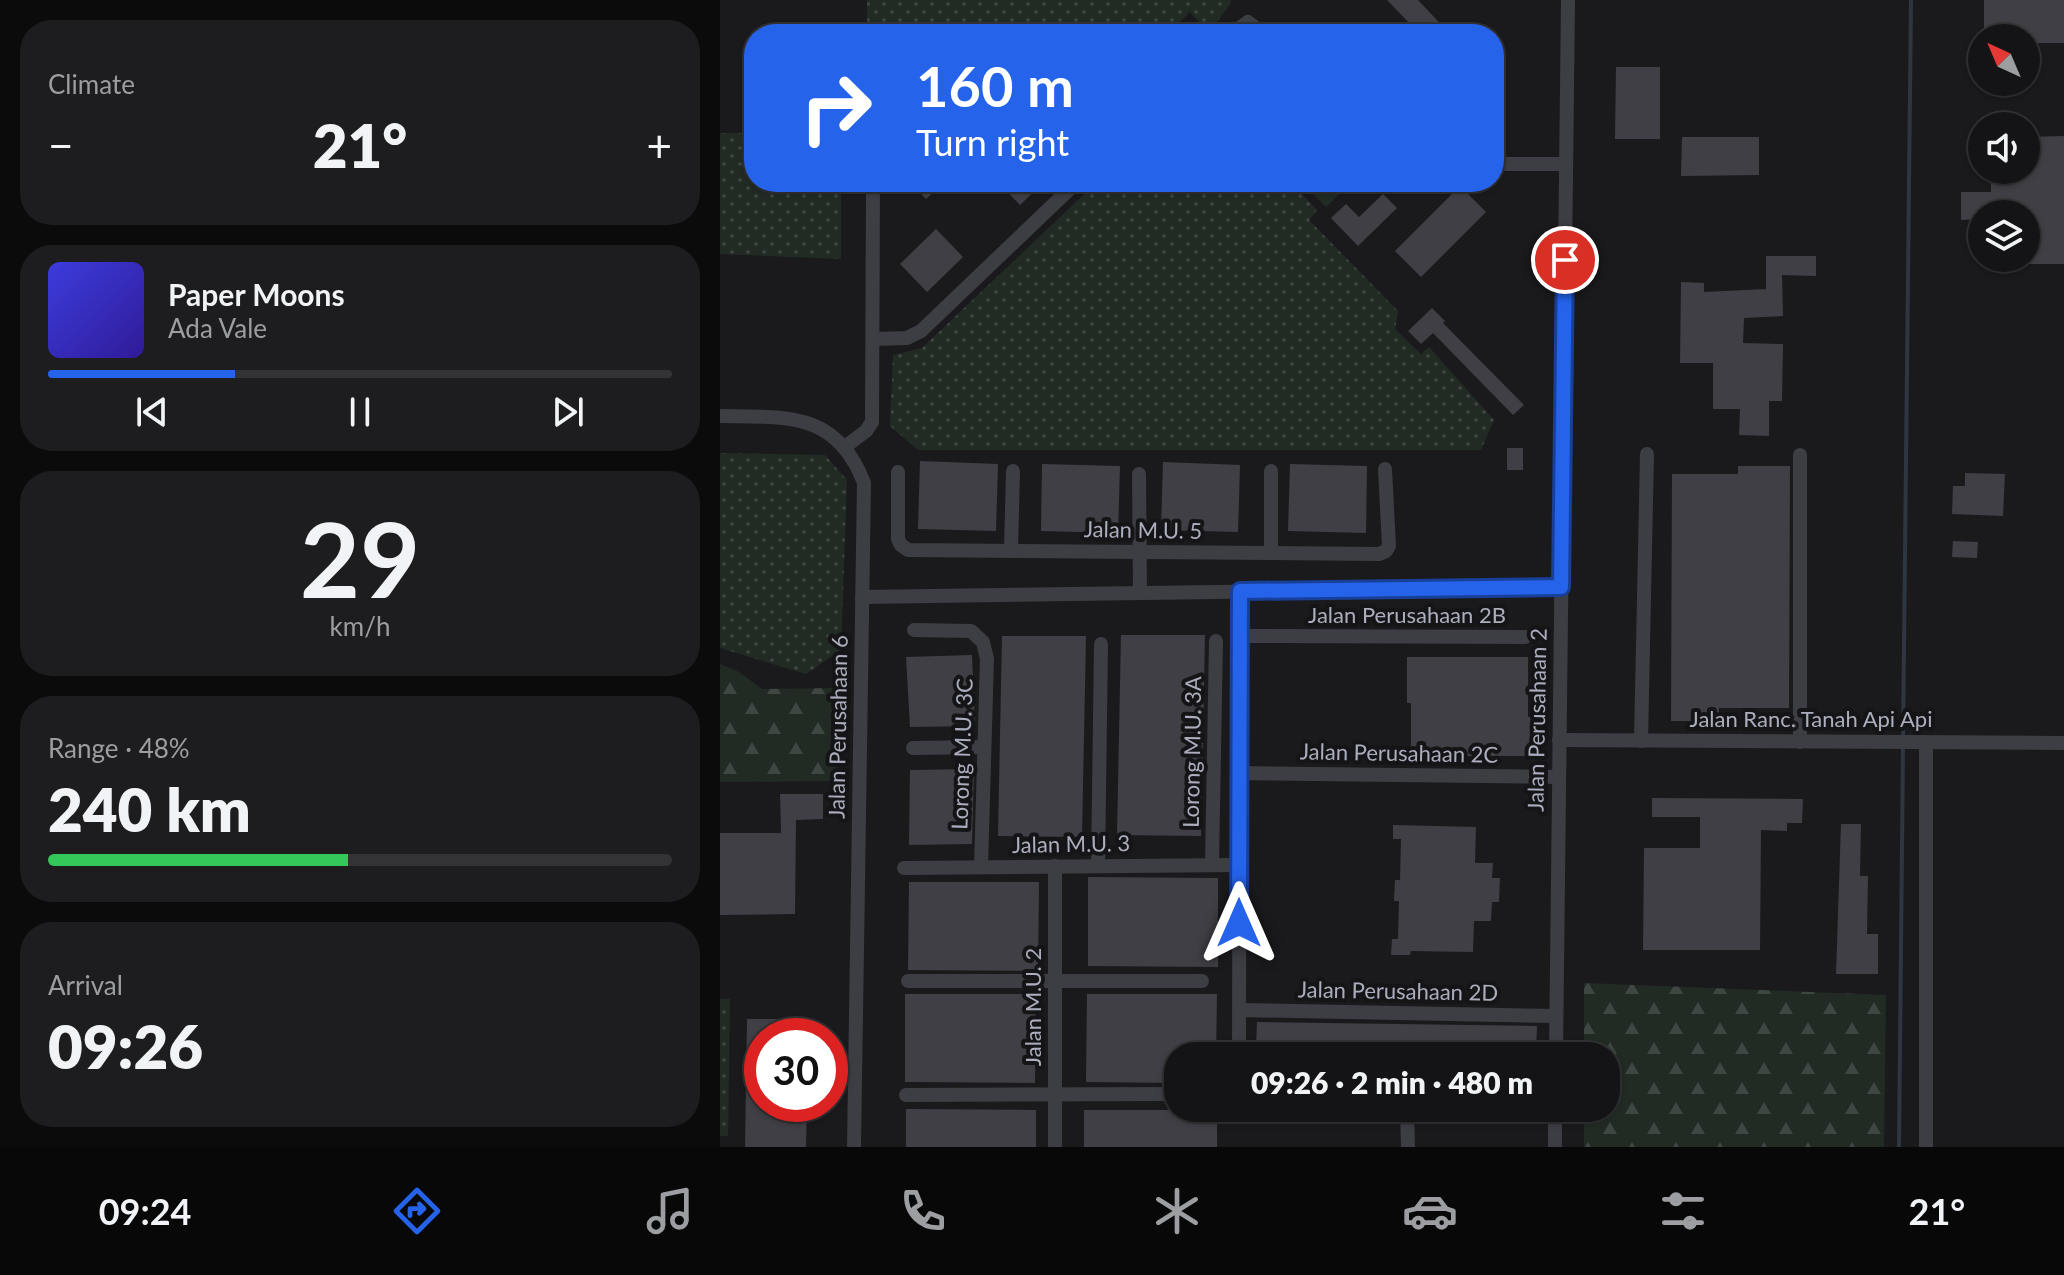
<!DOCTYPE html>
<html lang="en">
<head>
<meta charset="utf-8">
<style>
  body { margin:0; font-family:Lato,sans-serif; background:#1d1d1f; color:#f1f3f6; height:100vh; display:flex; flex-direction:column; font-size:30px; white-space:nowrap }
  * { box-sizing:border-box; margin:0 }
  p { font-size:26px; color:#9d9ea1 }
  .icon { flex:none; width:44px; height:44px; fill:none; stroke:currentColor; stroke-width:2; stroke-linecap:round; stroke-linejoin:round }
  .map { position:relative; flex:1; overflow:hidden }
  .drawer { display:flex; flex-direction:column; gap:20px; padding:20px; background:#0b0b0c; width:720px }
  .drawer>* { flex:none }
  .top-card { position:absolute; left:24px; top:24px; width:760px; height:168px; border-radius:32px; box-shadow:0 2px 6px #0004,0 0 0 2px #333335; background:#2563eb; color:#fff; overflow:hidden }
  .needle { width:52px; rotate:316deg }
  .fabs { position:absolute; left:1248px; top:24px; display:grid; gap:16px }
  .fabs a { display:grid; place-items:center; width:72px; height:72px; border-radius:50%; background:#141416; box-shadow:0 2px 6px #0004,0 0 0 2px #333335; font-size:40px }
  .speed { position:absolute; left:24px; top:1018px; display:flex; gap:16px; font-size:40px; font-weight:700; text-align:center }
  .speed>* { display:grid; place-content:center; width:104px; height:104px; border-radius:50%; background:#141416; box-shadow:0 2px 6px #0004,0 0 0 2px #333335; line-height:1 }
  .speed .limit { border:12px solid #d22; background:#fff; color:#111 }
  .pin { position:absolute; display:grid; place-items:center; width:68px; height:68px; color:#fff; margin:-34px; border:4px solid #fff; border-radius:50%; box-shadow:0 2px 8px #0007 }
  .me { position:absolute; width:88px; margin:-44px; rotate:0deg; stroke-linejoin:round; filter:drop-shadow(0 0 6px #0008) }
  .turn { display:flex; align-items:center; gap:28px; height:168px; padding:0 40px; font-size:36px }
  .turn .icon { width:104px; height:104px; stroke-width:2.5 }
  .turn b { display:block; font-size:56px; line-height:68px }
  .big { font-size:60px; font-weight:800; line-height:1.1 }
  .drawer .tile { flex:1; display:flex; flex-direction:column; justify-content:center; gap:12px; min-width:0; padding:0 28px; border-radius:32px; background:#1d1d1f }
  .drawer .dial { align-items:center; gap:0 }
  .dial b { font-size:104px; line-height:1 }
  .song { display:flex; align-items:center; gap:24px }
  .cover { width:96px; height:96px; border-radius:12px; background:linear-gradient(135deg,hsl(240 70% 55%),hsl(250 70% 35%)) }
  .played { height:8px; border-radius:4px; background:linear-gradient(90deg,#2563eb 30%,#333335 30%) }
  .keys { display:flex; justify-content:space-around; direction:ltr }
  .heat { display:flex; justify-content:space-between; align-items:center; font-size:44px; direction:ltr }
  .charge { height:12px; border-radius:6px; background:linear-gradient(90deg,#34c759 48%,#333335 0) }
  .trip { position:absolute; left:444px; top:1042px; width:456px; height:80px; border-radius:32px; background:#141416; box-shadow:0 2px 6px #0004,0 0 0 2px #333335; font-weight:800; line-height:80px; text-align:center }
  .dock { display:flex; height:128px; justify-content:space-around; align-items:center; background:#080809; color:#9d9ea1 }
  .dock .icon { width:56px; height:56px }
  .dock .current { color:#2563eb }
  .dock b { font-size:36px; color:#f1f3f6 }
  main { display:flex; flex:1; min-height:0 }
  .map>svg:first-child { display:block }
</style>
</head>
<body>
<main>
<section class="drawer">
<div class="tile"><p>Climate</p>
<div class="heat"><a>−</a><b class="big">21°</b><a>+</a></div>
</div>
<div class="tile">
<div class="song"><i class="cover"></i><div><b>Paper Moons</b><p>Ada Vale</p></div></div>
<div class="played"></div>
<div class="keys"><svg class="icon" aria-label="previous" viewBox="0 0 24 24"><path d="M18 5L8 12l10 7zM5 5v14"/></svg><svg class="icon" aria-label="pause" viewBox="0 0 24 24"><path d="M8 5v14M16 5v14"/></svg><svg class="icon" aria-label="next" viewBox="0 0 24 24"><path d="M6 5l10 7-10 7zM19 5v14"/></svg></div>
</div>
<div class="tile dial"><b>29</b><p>km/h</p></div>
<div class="tile"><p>Range · 48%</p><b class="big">240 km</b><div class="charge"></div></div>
<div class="tile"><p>Arrival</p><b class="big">09:26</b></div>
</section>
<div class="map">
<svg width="1344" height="1147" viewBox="0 0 1344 1147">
  <defs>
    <pattern id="green-dots" width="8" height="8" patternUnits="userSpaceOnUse" patternTransform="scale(2)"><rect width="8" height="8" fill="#212b24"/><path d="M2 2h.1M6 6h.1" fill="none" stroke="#3f4742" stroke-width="1.8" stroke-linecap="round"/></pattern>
    <pattern id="forest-firs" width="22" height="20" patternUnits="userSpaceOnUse" patternTransform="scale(2)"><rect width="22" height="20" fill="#212b24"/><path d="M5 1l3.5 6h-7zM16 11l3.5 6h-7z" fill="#3f4742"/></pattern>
  </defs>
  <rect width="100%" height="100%" fill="#1a1a1d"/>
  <g fill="url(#green-dots)">
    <path d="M147 0H511V3L489 33 470 12 447 34H147Z"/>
    <path d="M0 133H34V182H121V259L0 254Z"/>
    <path d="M377 182H571L597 210 589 220 678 311 675 329 701 354 709 347 774 420 761 450H198L170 426 173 355 202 348Z"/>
    <path d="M0 453 105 455 127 480 121 650 86 674 0 648Z"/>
    <path d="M0 999H10L8 1136H0Z"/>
  </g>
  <g fill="url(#forest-firs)">
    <path d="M0 664 19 672 42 689 118 688 117 781 0 782Z"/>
    <path d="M864 983 1166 995 1164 1147H864V1108H886V1056H864Z"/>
  </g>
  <path fill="#212b24" d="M585 182H632L606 207 583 184Z"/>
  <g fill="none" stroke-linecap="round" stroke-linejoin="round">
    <g stroke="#2e3642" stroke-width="4">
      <path d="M1183 738 1191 0"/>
      <path d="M1179 1147 1183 746"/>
    </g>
  </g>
  <g fill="#403f45">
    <path d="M667 0H698L730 34H686L693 27Z"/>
    <path d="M1264 0H1344V43H1306V38H1264Z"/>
    <path d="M896 67H940V139H895Z"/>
    <path d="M1344 136V264H1306V214H1262V219L1241 220V192H1271V170H1306V137Z"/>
    <path d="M962 137H1039V175L961 176Z"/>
    <path d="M190 182H224L206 199Z"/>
    <path d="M278 182H324L300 205Z"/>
    <path d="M740 186 766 212 701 277 675 251Z"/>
    <path d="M663 194 677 208 638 246 611 218 626 204 639 217Z"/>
    <path d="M216 229 243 257 207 292 180 264Z"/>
    <path d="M1046 256H1096V276L1062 275 1063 316 1024 318 1023 343 1063 344 1062 401H1049V436L1019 435 1020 409H993V363H960L961 282 984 283V292L1046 289Z"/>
    <path d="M712 308 725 321 723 323 804 405 793 415 713 333 701 344 688 331Z"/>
    <rect x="787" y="448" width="16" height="22"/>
    <path d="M200 461 278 464 276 531 198 529Z"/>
    <path d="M443 462 520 465 518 532 441 530Z"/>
    <path d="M322 464 400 466 398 533 321 531Z"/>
    <path d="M570 464 647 466 646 533 568 531Z"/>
    <path d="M1018 466H1070L1069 708H999V721H951L952 474H1018Z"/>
    <path d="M1245 473 1285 474 1283 516 1232 514 1233 486H1245Z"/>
    <path d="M1233 541 1258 542 1257 558 1232 557Z"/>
    <path d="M401 635H485L481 836 397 835Z"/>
    <path d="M282 636H366L362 837 278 836Z"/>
    <path d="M252 655 255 726 190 727 186 657Z"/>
    <path d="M687 657H808V717H814V756H691V703H687Z"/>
    <path d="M254 769 252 844 189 845 190 770Z"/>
    <path d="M60 794H103V819L76 820 75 914 0 915V833H61Z"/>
    <path d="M932 798 1083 799 1082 823H1067V831L1041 830 1040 950H923L924 848H980V817H932Z"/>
    <path d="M1121 824H1141L1140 876H1148L1147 934H1158V974H1116Z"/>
    <path d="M673 825 756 827 755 863H773L772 878H780L779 902H772L771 921H754L753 952 691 951 690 955H671L672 939H678L679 901H674L675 880H680L681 839H673Z"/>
    <path d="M368 877 498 878V967L368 966Z"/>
    <path d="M189 882H319L318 971 188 970Z"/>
    <path d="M185 994H316L315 1083 185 1082Z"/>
    <path d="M367 994H497L496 1056H458V1083L366 1082Z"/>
    <path d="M27 1019H88V1036H42V1104H87L86 1147H25Z"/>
    <path d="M537 1022 817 1026 816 1052 536 1049Z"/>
    <path d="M186 1109 316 1110V1147H186Z"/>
    <rect x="364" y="1110" width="133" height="37"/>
  </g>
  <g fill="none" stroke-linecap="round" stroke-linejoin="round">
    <g stroke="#3d3d44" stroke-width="14">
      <path d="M511 34 528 22 544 34"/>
      <path d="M774 164H846"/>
      <path d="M154 339 187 338 201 331 357 182"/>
      <path d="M0 416C66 417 117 411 144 483L134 1147"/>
      <path d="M126 446 146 431 152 422 153 182"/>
      <path d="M1080 455V742"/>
      <path d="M551 471V553"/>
      <path d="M178 472V539L181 545 188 550 659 554 666 551 669 546 665 469"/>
      <path d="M419 474 420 593"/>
      <path d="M291 550 293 471"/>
      <path d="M142 597 841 587"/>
      <path d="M194 630 251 631 263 642 267 659 261 867"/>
      <path d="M520 636 805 637"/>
      <path d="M839 740 1344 743"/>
      <path d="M921 741 927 454"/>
      <path d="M193 748 264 747"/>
      <path d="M520 773 838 777"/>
      <path d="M492 864 496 641"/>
      <path d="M378 866 381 644"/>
      <path d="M184 868 519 865"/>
      <path d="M188 981H482"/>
      <path d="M519 1010 836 1016"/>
      <path d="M519 1056 520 591"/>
      <path d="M836 1056 848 0"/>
      <path d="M186 1095 458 1094"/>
      <path d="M522 1108 530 1110 835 1109"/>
      <path d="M687 1111 688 1147"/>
      <path d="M335 1147V866"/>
      <path d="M835 1147V1108"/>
      <path d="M1206 1147V742"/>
    </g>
  </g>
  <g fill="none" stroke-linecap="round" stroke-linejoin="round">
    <g stroke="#184099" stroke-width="20">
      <path id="route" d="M519 923 520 591 841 587 845 260"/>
    </g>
    <use href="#route" stroke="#2563eb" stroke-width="14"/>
  </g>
  <g text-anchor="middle" stroke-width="8" stroke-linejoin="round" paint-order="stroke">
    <g font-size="22" fill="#acaebd" stroke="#151518">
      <text transform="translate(423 530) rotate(1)" y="8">Jalan M.U. 5</text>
      <text x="687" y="623">Jalan Perusahaan 2B</text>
      <text x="1091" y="727">Jalan Ranc. Tanah Api Api</text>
      <text transform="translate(817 720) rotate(-89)" y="8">Jalan Perusahaan 2</text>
      <text transform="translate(118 727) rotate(-89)" y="8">Jalan Perusahaan 6</text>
      <text transform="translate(472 752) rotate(-89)" y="8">Lorong M.U. 3A</text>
      <text transform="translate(679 753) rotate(1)" y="8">Jalan Perusahaan 2C</text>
      <text transform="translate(242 754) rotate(-88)" y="8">Lorong M.U. 3C</text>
      <text transform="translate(351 844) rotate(-1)" y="8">Jalan M.U. 3</text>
      <text transform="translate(678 991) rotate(1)" y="8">Jalan Perusahaan 2D</text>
      <text transform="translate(313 1007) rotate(-90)" y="8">Jalan M.U. 2</text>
    </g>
  </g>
</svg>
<div class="fabs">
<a><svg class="needle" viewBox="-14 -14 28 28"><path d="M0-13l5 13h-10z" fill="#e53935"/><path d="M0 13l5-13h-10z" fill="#9d9ea1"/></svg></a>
<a><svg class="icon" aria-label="sound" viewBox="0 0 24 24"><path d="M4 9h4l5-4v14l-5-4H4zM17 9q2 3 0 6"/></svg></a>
<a><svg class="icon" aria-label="layers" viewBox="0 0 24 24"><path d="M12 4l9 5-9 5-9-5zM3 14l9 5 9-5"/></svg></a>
</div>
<div class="speed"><div class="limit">30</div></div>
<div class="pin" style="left:845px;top:260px;background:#d93025"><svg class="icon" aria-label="arrive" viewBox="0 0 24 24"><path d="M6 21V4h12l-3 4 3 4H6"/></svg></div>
<svg class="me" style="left:519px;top:923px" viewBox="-20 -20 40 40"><path d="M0-17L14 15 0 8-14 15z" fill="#2563eb" stroke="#fff" stroke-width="4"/></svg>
<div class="trip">09:26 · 2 min · 480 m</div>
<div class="top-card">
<div class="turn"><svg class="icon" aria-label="right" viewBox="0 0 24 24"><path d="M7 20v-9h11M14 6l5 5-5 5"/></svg><div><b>160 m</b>Turn right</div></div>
</div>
</div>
</main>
<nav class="dock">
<b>09:24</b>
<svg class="icon current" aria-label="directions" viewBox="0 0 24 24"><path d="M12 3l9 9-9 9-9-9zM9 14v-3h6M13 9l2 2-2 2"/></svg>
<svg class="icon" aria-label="music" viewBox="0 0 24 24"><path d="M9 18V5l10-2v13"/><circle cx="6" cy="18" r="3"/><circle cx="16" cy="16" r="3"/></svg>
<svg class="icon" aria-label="phone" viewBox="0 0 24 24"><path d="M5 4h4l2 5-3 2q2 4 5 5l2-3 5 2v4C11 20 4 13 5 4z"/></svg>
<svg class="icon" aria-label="climate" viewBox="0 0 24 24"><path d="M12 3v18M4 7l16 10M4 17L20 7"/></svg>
<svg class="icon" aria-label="car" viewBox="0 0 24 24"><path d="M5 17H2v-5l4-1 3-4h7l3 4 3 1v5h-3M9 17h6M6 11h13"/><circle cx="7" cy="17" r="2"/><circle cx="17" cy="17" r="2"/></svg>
<svg class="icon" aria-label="filters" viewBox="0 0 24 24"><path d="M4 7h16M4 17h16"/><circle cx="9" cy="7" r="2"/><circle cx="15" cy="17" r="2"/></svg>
<b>21°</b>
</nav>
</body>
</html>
